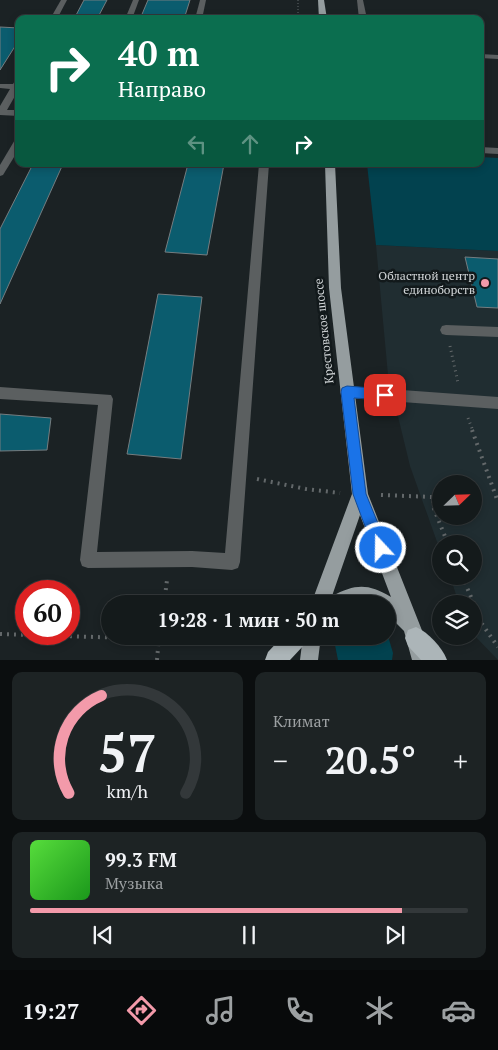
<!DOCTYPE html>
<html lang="ru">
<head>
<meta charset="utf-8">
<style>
  body { margin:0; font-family:"PT Serif",serif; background:#1d2324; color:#f1f3f6; height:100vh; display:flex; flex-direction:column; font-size:19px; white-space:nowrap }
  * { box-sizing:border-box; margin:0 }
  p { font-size:16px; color:#9da1a3 }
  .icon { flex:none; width:28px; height:28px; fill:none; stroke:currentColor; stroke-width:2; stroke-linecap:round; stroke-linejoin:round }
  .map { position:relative; height:660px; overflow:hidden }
  .details { display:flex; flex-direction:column; gap:12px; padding:12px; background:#0b0e0f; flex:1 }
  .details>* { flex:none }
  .guide { position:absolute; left:15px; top:15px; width:469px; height:152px; border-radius:10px; box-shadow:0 2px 8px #0003,0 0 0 1px #33383a; background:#0b6e4f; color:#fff; overflow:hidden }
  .needle { width:32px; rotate:67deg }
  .controls { position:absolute; left:432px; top:475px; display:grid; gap:10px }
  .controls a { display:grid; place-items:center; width:50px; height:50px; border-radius:50%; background:#141a1b; box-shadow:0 2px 8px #0003,0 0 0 1px #33383a; font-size:25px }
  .speed { position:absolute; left:15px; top:580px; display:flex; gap:10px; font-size:25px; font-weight:700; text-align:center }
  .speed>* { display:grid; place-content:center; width:65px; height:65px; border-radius:50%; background:#141a1b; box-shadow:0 2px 8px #0003,0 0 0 1px #33383a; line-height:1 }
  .speed .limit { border:8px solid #d22; background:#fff; color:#111 }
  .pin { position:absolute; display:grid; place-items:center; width:42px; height:42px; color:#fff; margin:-21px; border-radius:10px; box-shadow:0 2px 8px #0006 }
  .me { position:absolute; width:55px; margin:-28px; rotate:339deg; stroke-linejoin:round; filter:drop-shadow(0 0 4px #0008) }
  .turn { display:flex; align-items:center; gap:18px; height:105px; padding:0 20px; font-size:22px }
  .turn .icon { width:65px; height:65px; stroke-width:2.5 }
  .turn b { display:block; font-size:35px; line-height:42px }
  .lanes { display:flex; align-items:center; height:48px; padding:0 20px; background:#0003; justify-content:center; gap:25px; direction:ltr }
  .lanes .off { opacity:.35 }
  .big { font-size:38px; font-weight:700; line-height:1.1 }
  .details .tile { flex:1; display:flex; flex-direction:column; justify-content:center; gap:8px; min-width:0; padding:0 18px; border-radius:10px; background:#1d2324 }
  .details .dial { align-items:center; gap:0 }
  .dial svg { height:130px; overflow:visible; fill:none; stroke:#33383a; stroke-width:7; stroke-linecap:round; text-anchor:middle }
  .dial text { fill:#f1f3f6; stroke:none }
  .song { display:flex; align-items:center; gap:15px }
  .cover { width:60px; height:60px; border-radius:8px; background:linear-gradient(135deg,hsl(110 70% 55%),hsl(120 70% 35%)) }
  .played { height:5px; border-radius:2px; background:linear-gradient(90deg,#f39aaa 85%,#33383a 85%) }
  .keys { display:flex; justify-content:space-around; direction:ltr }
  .heat { display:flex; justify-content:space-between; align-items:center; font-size:28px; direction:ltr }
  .details .tiles { flex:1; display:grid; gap:12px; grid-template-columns:1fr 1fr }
  .tile:last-child { grid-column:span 2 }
  .trip { position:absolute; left:101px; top:595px; width:295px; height:50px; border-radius:25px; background:#141a1b; box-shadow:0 2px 8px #0003,0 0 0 1px #33383a; font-weight:700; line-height:50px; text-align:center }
  .menu { display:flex; height:80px; justify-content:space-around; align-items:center; background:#080a0b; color:#9da1a3 }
  .menu .icon { width:35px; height:35px }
  .menu .selected { color:#f39aaa }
  .menu b { font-size:22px; color:#f1f3f6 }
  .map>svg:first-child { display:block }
</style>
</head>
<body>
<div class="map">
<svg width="498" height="660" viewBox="0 0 498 660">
  <rect width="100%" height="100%" fill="#1b2224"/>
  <path fill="#202d31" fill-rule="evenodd" d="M376 245 498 251V660L474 635V604H459L450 576H474V544H441V553L410 466 388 375ZM441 484H474V516H441Z"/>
  <g fill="#02424f">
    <path d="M480 157 498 158V251L376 245 367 164H480Z"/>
    <path d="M337 636H388L393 653 392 660H338L335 645Z"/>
  </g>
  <g fill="#0b5c6e" stroke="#757d80">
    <path d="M84 0H107L97 19H74Z"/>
    <path d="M148 0H190L184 19H140Z"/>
    <path d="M0 27 19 28V40L0 70Z"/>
    <path d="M33 164H63L0 304V229Z"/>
    <path d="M188 164H224L207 255 165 252Z"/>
    <path d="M465 257 498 259V308L477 307Z"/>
    <path d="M158 294 202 297 181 459 127 454Z"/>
    <path d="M0 414 51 418 47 450 0 451Z"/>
  </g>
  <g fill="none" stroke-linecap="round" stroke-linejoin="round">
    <path stroke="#63686a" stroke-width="2" stroke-dasharray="0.5 2.5" stroke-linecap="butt" d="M298 0V19"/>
    <g stroke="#63686a" stroke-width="3" stroke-dasharray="1 4" stroke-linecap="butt">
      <path d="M450 346 458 383"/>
      <path d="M468 418 473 431"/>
    </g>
    <g stroke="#63686a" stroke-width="4" stroke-dasharray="2 5" stroke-linecap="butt">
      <path d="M472 430 498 502"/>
      <path d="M257 479 306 489 340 493"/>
      <path d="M381 495 433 497 434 509 448 544"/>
      <path d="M462 576 474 604"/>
      <path d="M164 604 167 580"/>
      <path d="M474 604 482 624 498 647"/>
      <path d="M0 634 159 639"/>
      <path d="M157 660 159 636"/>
    </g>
    <g fill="#5b5f60" fill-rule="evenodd">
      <path d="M61 0H67L57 19H50Z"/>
      <path d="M133 0H139L132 19H125Z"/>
      <path d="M200 0H206L202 19H195Z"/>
      <path d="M357 0H363L367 19H359Z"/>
      <path d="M480 54 498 55V59L480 58Z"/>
      <path d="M16 79H19V89L7 110H19V116L0 115V106L10 89 0 88V84H13Z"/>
      <path d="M19 137V149L3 175 0 176V165L16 138Z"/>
      <path d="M480 147 498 148V154L480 153Z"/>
      <path d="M259 164H269L240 562 238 568 232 570 192 567 88 568 82 566 80 560 98 405 0 399V387L111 395 113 399 97 552 192 551 225 553Z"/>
      <path d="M446 325 498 327V337L446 335 442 334 440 330 442 326Z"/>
      <path d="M347 386 498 397V409L347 398 342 396 340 392 342 388Z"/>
    </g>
    <g fill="#959d9f" fill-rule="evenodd">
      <path d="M318 0H324L327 19H319Z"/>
      <path d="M325 164H335L341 288 368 494 425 638 430 660H412L404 631 388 615V604H311L352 494 329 288ZM360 515 391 597C368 583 355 584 332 596Z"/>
      <path d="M303 636H321L318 660H300Z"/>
    </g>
    <g fill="#acb5b8" fill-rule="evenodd">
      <path d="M416 627C429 633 442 647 447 660H421L408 646 405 638 408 630Z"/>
      <path d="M283 636H308L305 644 290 660H265L268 652Z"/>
    </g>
  </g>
  <path fill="#1a73e8" stroke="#114b97" d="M347 386 385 389 390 391 392 395 390 399 385 400 354 398 366 494 388 548 386 553 381 556 375 553 353 494 341 392 342 388Z"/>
  <circle fill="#f39aaa" stroke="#12191b" stroke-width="2" cx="485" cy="283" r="5"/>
  <g text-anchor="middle" stroke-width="5" stroke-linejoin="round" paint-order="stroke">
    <g font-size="12" fill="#d2d6d8" stroke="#12191b" text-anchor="end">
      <text x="475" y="280">Областной центр<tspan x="475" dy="14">единоборств</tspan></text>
    </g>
    <g font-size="12" fill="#d2d6d8" stroke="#12191b">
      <text transform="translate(324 331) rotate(-96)" y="4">Крестовское шоссе</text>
    </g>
  </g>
</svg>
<div class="controls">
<a><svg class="needle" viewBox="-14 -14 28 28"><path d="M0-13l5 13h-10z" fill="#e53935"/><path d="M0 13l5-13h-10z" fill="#9da1a3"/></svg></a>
<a><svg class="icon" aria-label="search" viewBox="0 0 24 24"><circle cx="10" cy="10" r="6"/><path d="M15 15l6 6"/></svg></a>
<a><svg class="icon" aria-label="layers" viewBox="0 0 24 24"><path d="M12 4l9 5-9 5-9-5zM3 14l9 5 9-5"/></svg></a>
</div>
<div class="speed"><div class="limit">60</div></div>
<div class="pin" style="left:385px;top:395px;background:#d93025"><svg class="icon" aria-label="arrive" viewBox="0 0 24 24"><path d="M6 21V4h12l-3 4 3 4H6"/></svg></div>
<svg class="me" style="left:381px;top:548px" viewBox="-20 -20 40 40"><circle r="17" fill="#1a73e8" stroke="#fff" stroke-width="3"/><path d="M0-11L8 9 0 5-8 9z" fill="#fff"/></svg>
<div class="trip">19:28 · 1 мин · 50 m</div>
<div class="guide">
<div class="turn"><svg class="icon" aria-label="right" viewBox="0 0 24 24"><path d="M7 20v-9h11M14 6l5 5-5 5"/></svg><div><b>40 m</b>Направо</div></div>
<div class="lanes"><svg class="icon off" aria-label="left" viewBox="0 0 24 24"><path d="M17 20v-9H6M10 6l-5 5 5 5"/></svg><svg class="icon off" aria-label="ahead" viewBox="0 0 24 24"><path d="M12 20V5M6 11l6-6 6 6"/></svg><svg class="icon" aria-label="right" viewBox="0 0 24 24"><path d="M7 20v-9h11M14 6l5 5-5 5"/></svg></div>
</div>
</div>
<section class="details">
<div class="tiles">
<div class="tile dial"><svg viewBox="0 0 100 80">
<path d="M14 69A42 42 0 1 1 86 69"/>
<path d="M14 69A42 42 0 0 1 34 9" stroke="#f39aaa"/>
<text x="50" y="56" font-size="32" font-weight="700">57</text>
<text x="50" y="72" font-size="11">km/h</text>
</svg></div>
<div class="tile"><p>Климат</p>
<div class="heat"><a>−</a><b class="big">20.5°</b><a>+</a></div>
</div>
<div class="tile">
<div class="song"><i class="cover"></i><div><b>99.3 FM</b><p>Музыка</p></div></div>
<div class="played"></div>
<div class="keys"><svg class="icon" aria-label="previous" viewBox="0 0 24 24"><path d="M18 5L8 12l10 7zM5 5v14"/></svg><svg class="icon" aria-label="pause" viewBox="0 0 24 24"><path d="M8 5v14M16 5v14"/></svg><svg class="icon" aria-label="next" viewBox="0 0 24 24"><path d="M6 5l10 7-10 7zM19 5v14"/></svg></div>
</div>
</div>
</section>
<nav class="menu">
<b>19:27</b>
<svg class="icon selected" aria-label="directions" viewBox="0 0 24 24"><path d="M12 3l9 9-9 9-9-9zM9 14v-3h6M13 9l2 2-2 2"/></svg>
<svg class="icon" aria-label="music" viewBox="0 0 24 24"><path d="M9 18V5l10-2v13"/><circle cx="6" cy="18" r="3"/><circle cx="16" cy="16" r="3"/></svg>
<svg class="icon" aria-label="phone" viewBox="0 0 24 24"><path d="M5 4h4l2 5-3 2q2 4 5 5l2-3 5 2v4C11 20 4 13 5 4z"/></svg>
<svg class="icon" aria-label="climate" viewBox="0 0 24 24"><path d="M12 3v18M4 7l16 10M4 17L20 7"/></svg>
<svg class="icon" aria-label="car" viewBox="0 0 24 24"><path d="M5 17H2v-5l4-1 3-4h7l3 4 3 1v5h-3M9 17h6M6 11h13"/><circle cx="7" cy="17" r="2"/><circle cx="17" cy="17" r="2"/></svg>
</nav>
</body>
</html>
